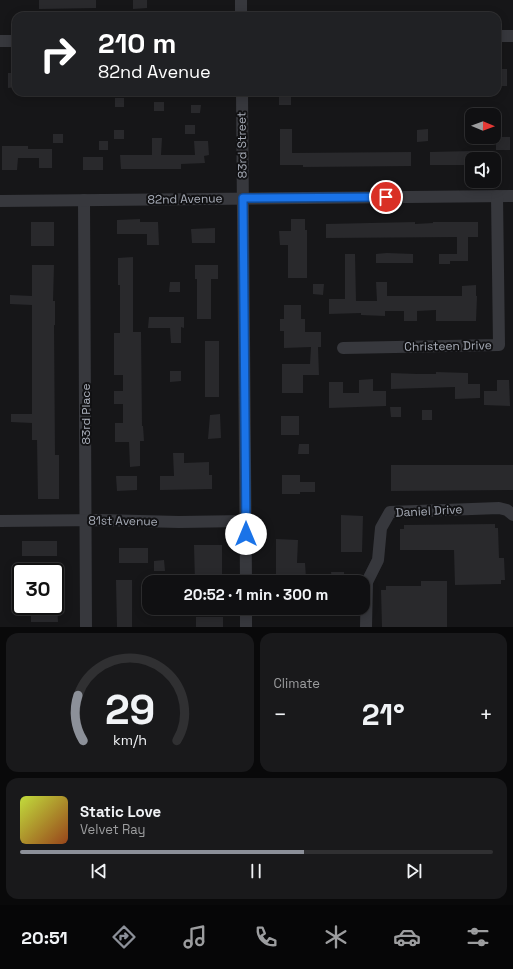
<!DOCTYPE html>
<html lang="en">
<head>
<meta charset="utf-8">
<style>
  body { margin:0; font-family:"Space Grotesk",sans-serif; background:#19191b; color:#f1f3f6; height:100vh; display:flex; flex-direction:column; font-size:15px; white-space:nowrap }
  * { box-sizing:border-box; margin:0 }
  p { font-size:13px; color:#9c9d9f }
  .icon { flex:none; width:22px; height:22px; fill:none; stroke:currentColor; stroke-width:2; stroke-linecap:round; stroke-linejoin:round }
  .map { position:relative; height:627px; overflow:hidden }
  .side { display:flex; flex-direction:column; gap:6px; padding:6px; background:#09090a; flex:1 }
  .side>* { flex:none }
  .hud { position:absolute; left:12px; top:12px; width:489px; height:84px; border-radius:12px; box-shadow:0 2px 10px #0003,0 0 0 1px #303032; background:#202124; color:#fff; overflow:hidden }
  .needle { width:26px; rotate:91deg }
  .tools { position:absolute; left:465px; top:108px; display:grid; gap:8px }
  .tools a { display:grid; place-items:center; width:36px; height:36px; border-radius:8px; background:#101012; box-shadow:0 2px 10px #0003,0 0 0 1px #303032; font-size:20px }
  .speed { position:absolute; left:12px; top:563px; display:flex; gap:8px; font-size:20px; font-weight:700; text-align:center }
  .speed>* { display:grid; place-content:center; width:52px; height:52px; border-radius:50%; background:#101012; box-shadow:0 2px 10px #0003,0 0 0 1px #303032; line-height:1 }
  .speed .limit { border:2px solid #111; border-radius:6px; background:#fff; color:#111 }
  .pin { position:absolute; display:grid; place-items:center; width:34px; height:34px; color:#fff; margin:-17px; border:2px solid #fff; border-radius:50%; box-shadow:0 1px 4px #0007 }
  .me { position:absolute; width:44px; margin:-22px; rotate:0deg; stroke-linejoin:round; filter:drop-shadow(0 0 3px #0008) }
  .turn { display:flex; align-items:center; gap:14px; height:84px; padding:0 20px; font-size:18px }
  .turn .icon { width:52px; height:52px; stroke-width:2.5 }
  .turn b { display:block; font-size:28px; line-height:34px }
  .big { font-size:30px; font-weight:800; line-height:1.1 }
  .side .tile { flex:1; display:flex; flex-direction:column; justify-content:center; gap:6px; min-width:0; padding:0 14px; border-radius:12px; background:#19191b }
  .side .dial { align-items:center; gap:0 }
  .dial svg { height:104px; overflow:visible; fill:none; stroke:#303032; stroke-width:7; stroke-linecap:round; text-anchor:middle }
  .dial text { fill:#f1f3f6; stroke:none }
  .song { display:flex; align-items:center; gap:12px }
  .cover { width:48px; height:48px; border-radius:6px; background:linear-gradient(135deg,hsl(70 70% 55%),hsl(20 70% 35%)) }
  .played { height:4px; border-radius:2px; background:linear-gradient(90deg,#8c9099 60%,#303032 60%) }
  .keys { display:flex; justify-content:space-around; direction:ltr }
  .heat { display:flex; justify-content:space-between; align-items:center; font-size:22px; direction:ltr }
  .side .tiles { flex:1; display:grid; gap:6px; grid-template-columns:1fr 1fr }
  .tile:last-child { grid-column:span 2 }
  .trip { position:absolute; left:142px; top:575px; width:228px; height:40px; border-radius:12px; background:#101012; box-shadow:0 2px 10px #0003,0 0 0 1px #303032; font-weight:800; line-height:40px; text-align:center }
  .menu { display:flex; height:64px; justify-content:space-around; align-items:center; background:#060607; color:#9c9d9f }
  .menu .icon { width:28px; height:28px }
  .menu .current { color:#8c9099 }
  .menu b { font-size:18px; color:#f1f3f6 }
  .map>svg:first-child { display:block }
</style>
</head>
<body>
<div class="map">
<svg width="513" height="627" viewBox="0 0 513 627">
  <rect width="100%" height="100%" fill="#161618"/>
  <g fill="#29292c">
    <path d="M39 0H96V8L39 9Z"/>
    <path d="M133 0H147V8L133 9Z"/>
    <rect x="497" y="69" width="10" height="17"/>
    <path d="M8 73H16V87L8 88Z"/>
    <rect x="279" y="92" width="12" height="13"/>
    <rect x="115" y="98" width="9" height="9"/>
    <rect x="154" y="102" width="10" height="9"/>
    <path d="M191 105H201L200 113H191Z"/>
    <rect x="185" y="125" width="10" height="9"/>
    <path d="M280 129H292V153L411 152V166L303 167V165H280Z"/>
    <path d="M428 129V141L417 142V130Z"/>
    <rect x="114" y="130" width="10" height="9"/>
    <rect x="53" y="134" width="10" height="9"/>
    <rect x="496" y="137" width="14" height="13"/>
    <path d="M152 138H162L161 155H195L194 141H208L209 155 204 156 205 163 181 164V169H121L120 155H152Z"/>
    <rect x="99" y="141" width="9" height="9"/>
    <path d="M2 146H28V149H52V168H39V158H18L17 170H2Z"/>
    <path d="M472 151H487V159H472V165H430V152Z"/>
    <rect x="83" y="157" width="20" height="13"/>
    <path d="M140 219V222H158L159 245H147V234H117V220Z"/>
    <path d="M291 219H305V230H307V278H288V245H280L279 231H291Z"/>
    <rect x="31" y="222" width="23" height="24"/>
    <path d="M415 222V224L433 223V222H478V237H468V261H450V264H439V254H457V237L326 238V224Z"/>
    <path d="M215 228V243H192L191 229Z"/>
    <path d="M387 253 413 254V263H376V254Z"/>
    <path d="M345 254H355L356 301H377L376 282H387V296H462V286L476 285V296H477L476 321H436V310L417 311V321H404V311H385V316L361 315V313L329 314V299H345Z"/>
    <path d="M133 257V332H141L142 426H143L144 441H140V466L130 467 129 442H115V423H123V404H114V391H123V375H114V333H120V285H118V258Z"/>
    <path d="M32 265H54L53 301H55V325H54L55 455H59V499H38L37 440H32V423L11 422V414H32V305L10 304V295L32 296Z"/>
    <path d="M195 265H218V279H211V319H197V279H195Z"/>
    <path d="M170 282H180V292H169Z"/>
    <path d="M313 284H324L323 295 313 294Z"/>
    <path d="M284 305H301V319H305V332H321V347H318L319 375H303V393H282V364H310L311 347 284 348V331H280V319H284Z"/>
    <path d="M149 317H184V328L181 327V343H171L170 328H148Z"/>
    <rect x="205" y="341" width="14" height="56"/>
    <path d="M170 371H181V381L170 382Z"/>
    <path d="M436 372 468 373V384H480V398L455 399V387L391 389V373L417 374H436Z"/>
    <path d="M373 379V391H386V406L329 408V382H343V393H359V380Z"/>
    <path d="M497 380H509L510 406 484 405V391H497Z"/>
    <path d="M390 407H401V417H391Z"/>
    <rect x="422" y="410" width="10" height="10"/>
    <path d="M220 414 221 438 208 439 210 415Z"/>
    <rect x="281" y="416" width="18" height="19"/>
    <path d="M299 444H309V454H298Z"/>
    <path d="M173 453H184V463L209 462V475H212V489L160 490V476H174Z"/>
    <path d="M391 465H513V490L391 491Z"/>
    <path d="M282 475H300V482H315V492H300V494H282Z"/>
    <path d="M116 476H137V490L117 491Z"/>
    <path d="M341 515 363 516 362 552H341Z"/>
    <path d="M495 524V528H498L499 558H504L505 580H501V584L455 585 454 550H400V529H404V525Z"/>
    <path d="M276 539 298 540 297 563H305L306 578H276Z"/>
    <rect x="22" y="541" width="35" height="15"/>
    <path d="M194 545H222V582H195Z"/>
    <rect x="119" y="548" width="29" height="15"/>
    <path d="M164 560 165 571H154V561Z"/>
    <path d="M13 570H21V610H13L12 598H14Z"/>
    <path d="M331 572H344V582H332Z"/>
    <path d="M116 580H132V627H117Z"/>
    <path d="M421 581H447V627H382L381 590H386V586H421Z"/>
    <path d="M31 607H57L58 622H31Z"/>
    <rect x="196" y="617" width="27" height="10"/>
  </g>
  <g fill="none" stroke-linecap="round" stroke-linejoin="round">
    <g stroke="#37383d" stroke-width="12">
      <path d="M241 0V16"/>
      <path d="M497 36H513"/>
      <path d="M0 41H16"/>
      <path d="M242 92 246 582"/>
      <path d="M84 200 86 627"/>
      <path d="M0 201 513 196"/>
      <path d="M343 348 499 345 497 196"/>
      <path d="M0 521 100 520 179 522 245 521"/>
      <path d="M246 608V627"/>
      <path d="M366 627 367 582 378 560 381 528 390 512 499 508 507 510 513 515"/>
    </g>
  </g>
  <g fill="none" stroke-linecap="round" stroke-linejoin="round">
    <g stroke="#114b97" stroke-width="10">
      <path id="route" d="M246 534 243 198 386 197"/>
    </g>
    <use href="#route" stroke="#1a73e8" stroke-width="7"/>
  </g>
  <g text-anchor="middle" stroke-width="4" stroke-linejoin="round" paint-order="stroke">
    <g font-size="12" fill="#a8adb8" stroke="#111113">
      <text transform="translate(242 145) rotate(-91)" y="4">83rd Street</text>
      <text transform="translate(185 199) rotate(-1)" y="4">82nd Avenue</text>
      <text transform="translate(448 346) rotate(-1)" y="4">Christeen Drive</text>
      <text transform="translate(86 414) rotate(-90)" y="4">83rd Place</text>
      <text transform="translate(429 511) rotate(-3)" y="4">Daniel Drive</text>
      <text transform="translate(123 521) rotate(1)" y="4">81st Avenue</text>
    </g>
  </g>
</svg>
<div class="tools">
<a><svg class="needle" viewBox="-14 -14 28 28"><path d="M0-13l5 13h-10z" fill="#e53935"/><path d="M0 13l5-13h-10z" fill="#9c9d9f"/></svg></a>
<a><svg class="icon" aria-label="sound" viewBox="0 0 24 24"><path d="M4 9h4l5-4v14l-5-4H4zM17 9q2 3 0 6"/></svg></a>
</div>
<div class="speed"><div class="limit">30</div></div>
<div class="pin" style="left:386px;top:197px;background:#d93025"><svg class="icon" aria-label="arrive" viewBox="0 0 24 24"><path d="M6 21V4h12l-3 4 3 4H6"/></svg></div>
<svg class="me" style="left:246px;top:534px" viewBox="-20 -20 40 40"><circle r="19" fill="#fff"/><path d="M0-13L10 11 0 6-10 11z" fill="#1a73e8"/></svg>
<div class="trip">20:52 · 1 min · 300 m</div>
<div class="hud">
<div class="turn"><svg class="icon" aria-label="right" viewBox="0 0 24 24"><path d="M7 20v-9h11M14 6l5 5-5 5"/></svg><div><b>210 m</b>82nd Avenue</div></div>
</div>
</div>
<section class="side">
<div class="tiles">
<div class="tile dial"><svg viewBox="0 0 100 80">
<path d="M14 69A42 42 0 1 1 86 69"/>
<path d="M14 69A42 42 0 0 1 10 34" stroke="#8c9099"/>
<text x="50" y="56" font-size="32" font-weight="700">29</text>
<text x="50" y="72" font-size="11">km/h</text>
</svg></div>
<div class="tile"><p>Climate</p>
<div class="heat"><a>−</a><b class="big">21°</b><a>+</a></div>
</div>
<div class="tile">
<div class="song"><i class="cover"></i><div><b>Static Love</b><p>Velvet Ray</p></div></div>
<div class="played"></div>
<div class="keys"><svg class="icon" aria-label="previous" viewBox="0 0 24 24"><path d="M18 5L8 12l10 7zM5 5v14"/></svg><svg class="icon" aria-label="pause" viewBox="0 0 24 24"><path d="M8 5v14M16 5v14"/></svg><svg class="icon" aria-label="next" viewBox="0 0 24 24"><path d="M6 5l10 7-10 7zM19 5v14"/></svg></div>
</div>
</div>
</section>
<nav class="menu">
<b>20:51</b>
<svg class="icon current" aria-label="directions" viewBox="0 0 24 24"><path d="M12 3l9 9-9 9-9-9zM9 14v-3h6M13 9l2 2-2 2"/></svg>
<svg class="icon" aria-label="music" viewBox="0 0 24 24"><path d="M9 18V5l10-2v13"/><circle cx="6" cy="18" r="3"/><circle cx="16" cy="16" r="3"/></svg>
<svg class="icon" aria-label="phone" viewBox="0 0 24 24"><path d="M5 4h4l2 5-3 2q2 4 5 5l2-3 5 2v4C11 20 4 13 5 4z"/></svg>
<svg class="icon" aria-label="climate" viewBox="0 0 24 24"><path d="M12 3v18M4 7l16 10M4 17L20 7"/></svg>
<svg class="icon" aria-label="car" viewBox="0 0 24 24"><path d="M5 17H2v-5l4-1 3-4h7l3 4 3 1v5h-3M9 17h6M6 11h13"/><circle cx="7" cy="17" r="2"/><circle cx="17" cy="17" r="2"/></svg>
<svg class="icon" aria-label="filters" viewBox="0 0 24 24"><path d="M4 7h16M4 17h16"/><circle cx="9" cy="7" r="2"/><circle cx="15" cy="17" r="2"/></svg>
</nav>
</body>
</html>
